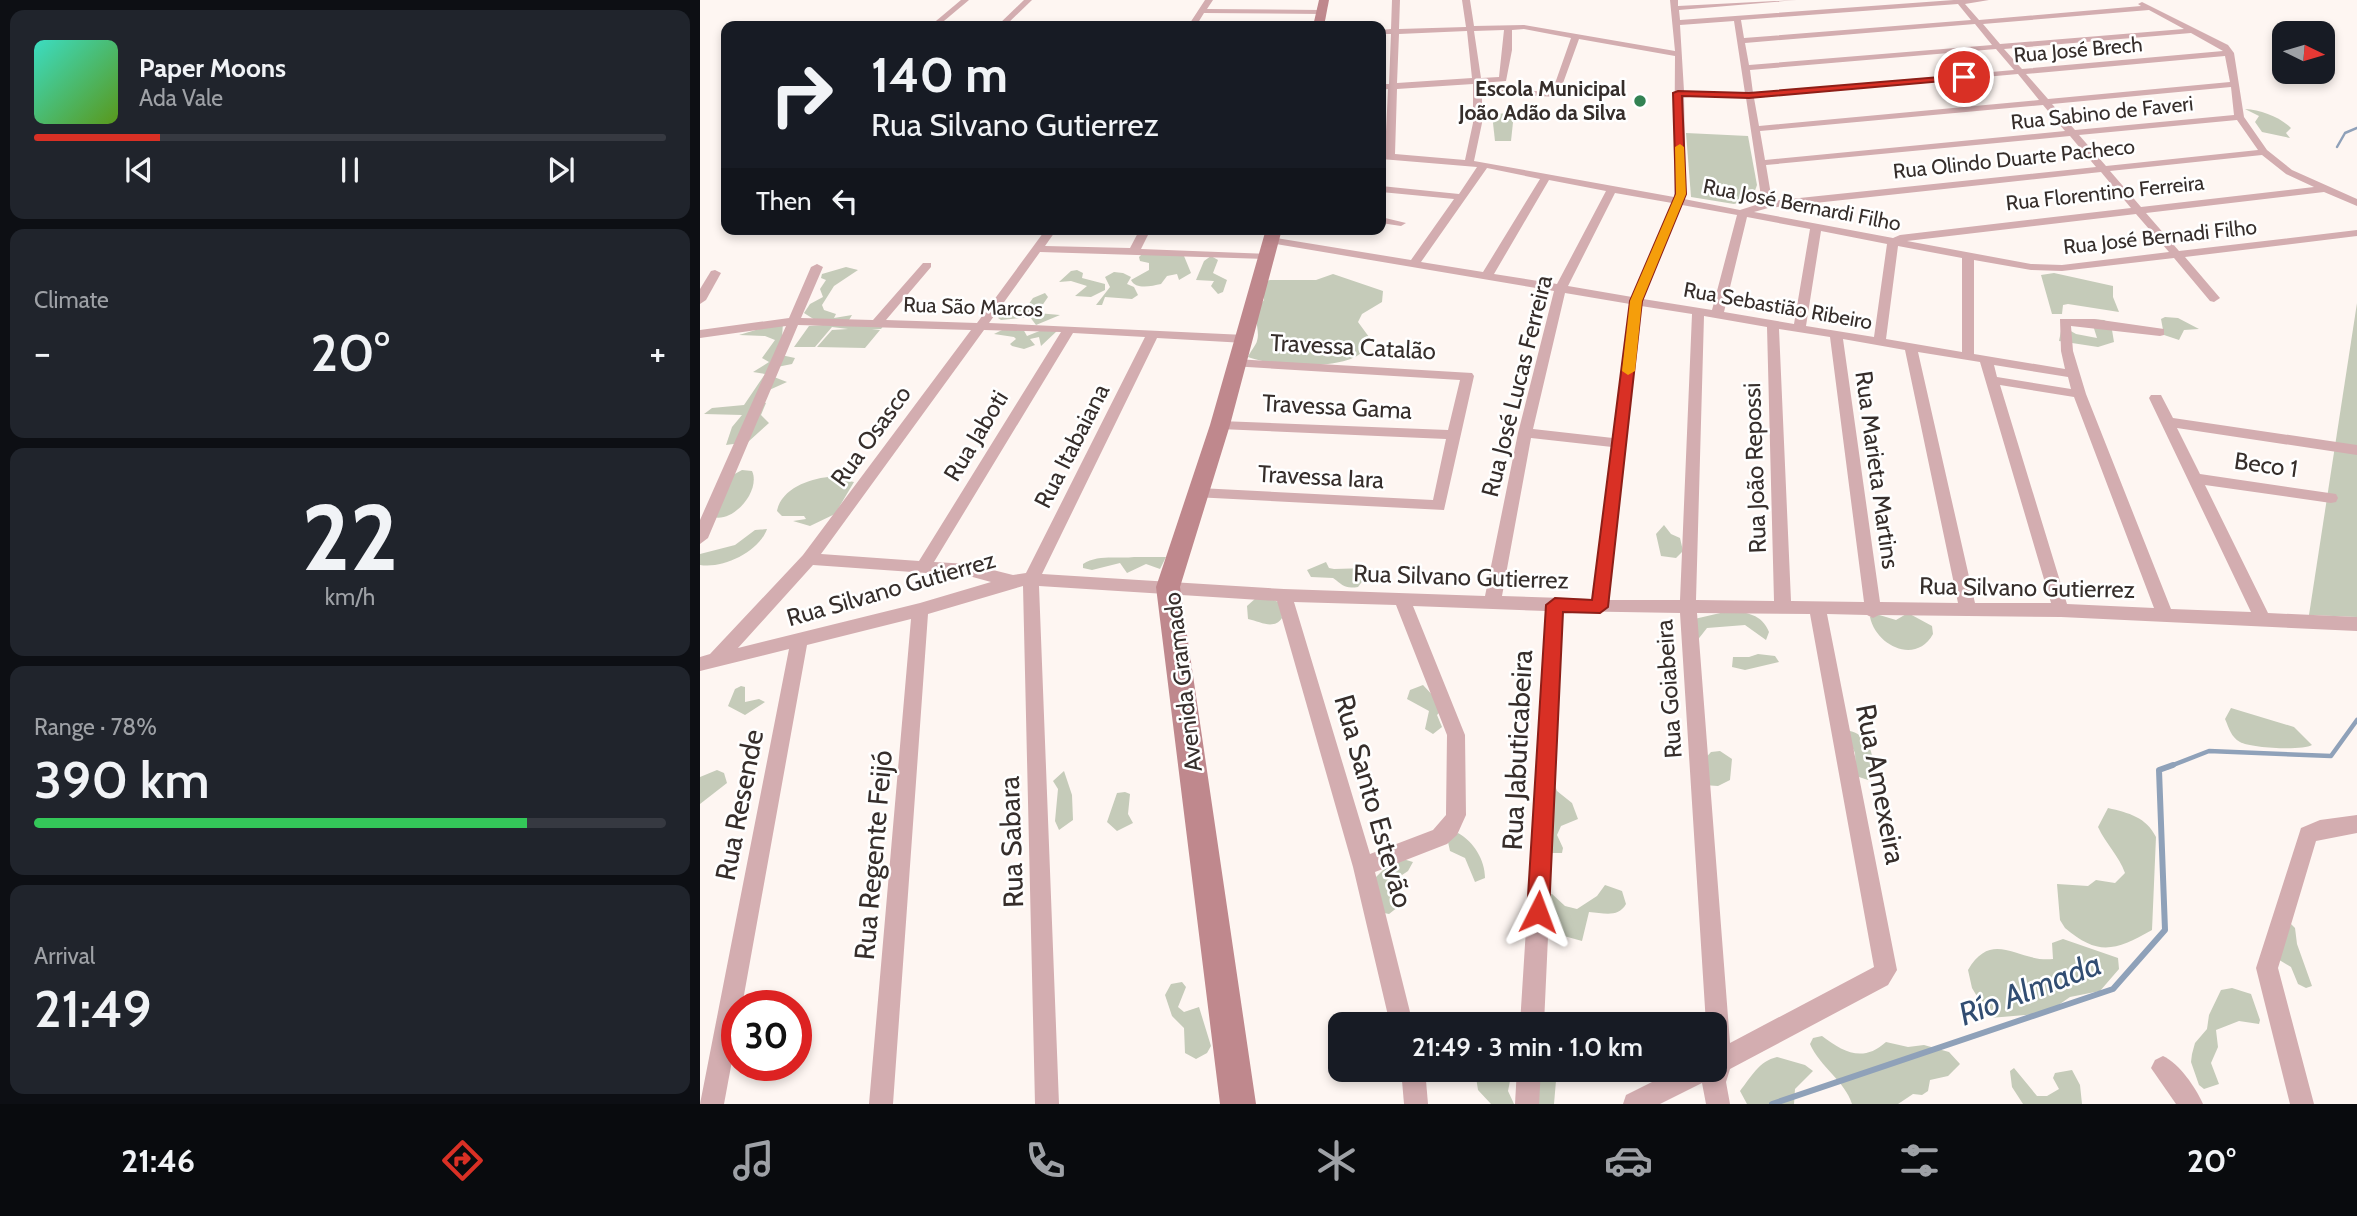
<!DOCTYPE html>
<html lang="en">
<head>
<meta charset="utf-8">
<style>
  body { margin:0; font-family:Cabin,sans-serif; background:#20242c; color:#f1f3f6; height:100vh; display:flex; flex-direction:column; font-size:26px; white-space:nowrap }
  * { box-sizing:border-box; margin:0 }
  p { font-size:23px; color:#9ea1a6 }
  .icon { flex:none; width:38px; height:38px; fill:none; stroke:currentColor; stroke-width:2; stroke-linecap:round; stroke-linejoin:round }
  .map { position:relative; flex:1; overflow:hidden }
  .drawer { display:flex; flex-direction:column; gap:10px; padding:10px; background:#0d0f14; width:700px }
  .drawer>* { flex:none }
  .guide { position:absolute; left:21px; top:21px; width:665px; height:214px; border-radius:14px; box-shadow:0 4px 10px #0003; background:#171b24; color:#f1f3f6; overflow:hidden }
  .needle { width:46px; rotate:95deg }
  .controls { position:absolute; left:1572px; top:21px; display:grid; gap:14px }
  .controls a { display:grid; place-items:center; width:63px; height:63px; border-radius:14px; background:#171b24; box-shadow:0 4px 10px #0003; font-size:35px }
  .speed { position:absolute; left:21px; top:990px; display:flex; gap:14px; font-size:35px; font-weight:700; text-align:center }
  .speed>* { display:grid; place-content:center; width:91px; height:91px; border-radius:50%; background:#171b24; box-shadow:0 4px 10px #0003; line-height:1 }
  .speed .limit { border:10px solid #d22; background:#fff; color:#111 }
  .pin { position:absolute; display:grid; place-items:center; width:60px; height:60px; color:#fff; margin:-30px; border:4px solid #fff; border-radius:50%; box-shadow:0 2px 7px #0007 }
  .me { position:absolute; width:77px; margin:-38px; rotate:3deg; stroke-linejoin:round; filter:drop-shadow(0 0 5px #0008) }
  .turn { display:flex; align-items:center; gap:24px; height:147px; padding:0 35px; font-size:32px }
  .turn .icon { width:91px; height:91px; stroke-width:2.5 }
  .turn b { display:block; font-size:49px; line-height:60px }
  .then { display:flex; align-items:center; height:66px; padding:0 35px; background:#0003; gap:14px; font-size:26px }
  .big { font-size:52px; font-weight:600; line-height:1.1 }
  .drawer .card { flex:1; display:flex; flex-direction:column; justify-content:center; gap:10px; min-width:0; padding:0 24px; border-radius:14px; background:#20242c }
  .drawer .dial { align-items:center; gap:0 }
  .dial b { font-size:91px; line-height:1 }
  .song { display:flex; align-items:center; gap:21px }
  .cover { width:84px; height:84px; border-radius:10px; background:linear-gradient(135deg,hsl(170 70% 55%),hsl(90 70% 35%)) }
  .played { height:7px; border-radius:4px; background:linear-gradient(90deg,#d93025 20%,#363941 20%) }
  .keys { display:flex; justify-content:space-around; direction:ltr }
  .heat { display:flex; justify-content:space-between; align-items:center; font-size:38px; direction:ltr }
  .charge { height:10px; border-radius:5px; background:linear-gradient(90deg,#34c759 78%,#363941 0) }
  .trip { position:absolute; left:628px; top:1012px; width:399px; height:70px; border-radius:14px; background:#171b24; box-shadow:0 4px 10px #0003; font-weight:600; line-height:70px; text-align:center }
  .tabs { display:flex; height:112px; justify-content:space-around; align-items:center; background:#090b0e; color:#9ea1a6 }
  .tabs .icon { width:49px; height:49px }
  .tabs .selected { color:#d93025 }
  .tabs b { font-size:32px; color:#f1f3f6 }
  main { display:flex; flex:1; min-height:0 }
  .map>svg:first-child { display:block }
</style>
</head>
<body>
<main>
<section class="drawer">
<div class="card">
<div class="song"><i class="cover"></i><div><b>Paper Moons</b><p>Ada Vale</p></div></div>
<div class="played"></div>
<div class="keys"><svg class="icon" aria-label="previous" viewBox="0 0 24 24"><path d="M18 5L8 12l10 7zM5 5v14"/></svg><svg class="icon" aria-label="pause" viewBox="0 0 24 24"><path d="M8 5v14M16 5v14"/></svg><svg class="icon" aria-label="next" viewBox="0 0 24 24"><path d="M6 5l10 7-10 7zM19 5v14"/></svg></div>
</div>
<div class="card"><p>Climate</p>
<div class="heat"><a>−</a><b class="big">20°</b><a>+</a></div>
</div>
<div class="card dial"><b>22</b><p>km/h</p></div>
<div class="card"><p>Range · 78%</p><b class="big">390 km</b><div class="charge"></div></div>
<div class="card"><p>Arrival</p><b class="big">21:49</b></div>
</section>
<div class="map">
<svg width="1657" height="1104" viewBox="0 0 1657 1104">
  <rect width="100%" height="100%" fill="#fef6f2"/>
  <g fill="#c5cbb9">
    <path d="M1545 109C1561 110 1580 117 1591 128L1586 133 1590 138 1562 132 1555 122 1559 116Z"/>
    <path d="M814 113 811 141H795L792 114Z"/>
    <path d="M986 133 1048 136 1057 185 1052 199 1034 204 991 197Z"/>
    <path d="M444 252 484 256 491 273 479 280 477 274 467 276 461 284C451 286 436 290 431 280L449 270V263L440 261 439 257Z"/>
    <path d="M511 256 518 260 513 273 527 280 523 292 518 294 511 286 514 281 496 280 504 261Z"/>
    <path d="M146 267 158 270 134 286 122 305 124 310 136 314 134 318 152 315 149 320 184 325 181 329H172L180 330 165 348 117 347 132 330 148 329 132 327 115 347H94L109 326 123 325 104 313 110 304 123 297 120 289 126 280 121 278 122 274Z"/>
    <path d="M377 270 383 273 382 278 405 284V290L391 297 375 296 387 286 371 281 359 282 371 271Z"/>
    <path d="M423 273 431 277 427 284 434 287 438 295 432 299 405 297 402 305H396L410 287 405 277 414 272Z"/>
    <path d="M1354 273 1413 286V297L1419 312 1368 304 1363 305 1362 314H1352L1341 275Z"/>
    <path d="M633 274 683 291 682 302 662 314 658 322 669 337C667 342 665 349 662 352 644 371 570 366 548 357 550 352 556 345 557 341 561 329 550 318 564 300L560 283 570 280H616Z"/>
    <path d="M345 293 348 297 337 313 360 315 336 325 330 317 301 320 298 318 304 313 326 308 333 298Z"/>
    <path d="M1657 303V617L1609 615Z"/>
    <path d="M1465 317 1478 318 1499 329 1484 330 1479 340 1464 335 1461 319Z"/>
    <path d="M1391 319 1404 320 1411 324 1414 342 1398 347 1359 341 1362 326 1376 334 1397 338Z"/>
    <path d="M83 322 81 355 95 358 92 364 72 368 74 377 87 382 67 391 58 401 66 403 61 415 69 423 48 442 26 445 32 427 42 415 4 414 12 408 44 405 65 374 53 372 69 362 62 358 75 340 65 336 39 335Z"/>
    <path d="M323 329 327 336 342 330 357 331 341 346 339 337 330 339 335 345 324 349 312 346 310 344 316 339 314 337 294 334 302 330Z"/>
    <path d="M42 470 52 471C61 490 34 523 13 517L31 476Z"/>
    <path d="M128 477 154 482 135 514 110 526 93 521 106 519 104 516H82L77 511C81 489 109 479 128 477Z"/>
    <path d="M964 525 971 534 980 538 983 551 976 558 961 556 956 534Z"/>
    <path d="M67 529C59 552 23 569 0 565V554L35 545 55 530Z"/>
    <path d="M434 557H466L460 569 446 564 427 573 420 563 392 570 383 568V564C398 554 418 559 434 557Z"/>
    <path d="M626 562 629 568 634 569 668 568 673 577 664 579 658 587C644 589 643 585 633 578L611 577 607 570Z"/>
    <path d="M556 598 572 599 580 603 582 618C574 630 561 622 548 619L547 606Z"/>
    <path d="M1029 611C1046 612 1062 614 1069 632L1066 640 1045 625 1007 628 996 642 990 620Z"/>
    <path d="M1208 613 1232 626 1233 634C1216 665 1176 646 1170 617L1176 614 1196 620Z"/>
    <path d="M1058 654 1075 656 1079 662 1045 670 1032 667 1033 657H1049Z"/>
    <path d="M723 685 737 700 741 711 737 715 742 727 733 734 725 729 729 711 707 699 710 690Z"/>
    <path d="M41 686 45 687V702L59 699 65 702 45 715 28 706 35 689Z"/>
    <path d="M1531 708 1594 727 1612 745C1602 751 1550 748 1540 742 1531 737 1529 728 1525 719Z"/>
    <path d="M1150 731C1172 736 1178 764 1168 780L1156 776 1155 753 1147 736Z"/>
    <path d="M1020 751 1032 759 1030 780 1018 786 1003 785V761L1011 752Z"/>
    <path d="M17 770 24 773 27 783 0 804V777Z"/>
    <path d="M364 771 372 795 373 820 359 830 355 821 358 789 353 781Z"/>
    <path d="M854 783 857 791 872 803 878 819 861 826 857 835 863 848 862 853H849Z"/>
    <path d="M425 792 430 794 428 814 433 823 417 831 407 822 417 793Z"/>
    <path d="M1408 808C1429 813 1446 817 1456 837L1452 930C1416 950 1399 957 1365 928L1360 920 1357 884 1388 886 1396 880 1415 883 1425 873C1419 856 1406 844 1398 827Z"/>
    <path d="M758 833C774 842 785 860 785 878L775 882 765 858 750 851 748 842Z"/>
    <path d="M703 859 713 862 708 871 693 881 698 907 689 914 684 913 673 880 686 867Z"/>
    <path d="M905 885 922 891 926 904C918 918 904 913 889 912L882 941 864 936 858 920 846 912V895L852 894 865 906 877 909 897 896Z"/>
    <path d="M1591 924 1595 928 1597 944 1612 986 1606 988 1598 984 1591 967 1576 958Z"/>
    <path d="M1363 939 1418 958 1419 969 1400 991 1370 997 1347 1013 1290 1018 1272 988 1268 970C1293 928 1318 963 1353 959L1352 943Z"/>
    <path d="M482 982 486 987 478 1007 484 1012 499 1007 511 1046 507 1053 496 1059 485 1053 484 1028 472 1016 465 995 471 984Z"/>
    <path d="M1532 988 1551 994 1560 1020 1559 1024 1539 1021 1516 1030 1518 1047 1511 1063 1519 1084 1504 1089 1499 1085 1491 1062 1492 1054 1495 1043 1507 1029 1509 1015 1521 990Z"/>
    <path d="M1122 1036C1143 1052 1163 1063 1186 1042L1208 1047 1224 1045 1249 1052 1260 1064 1248 1076 1230 1080 1228 1091 1222 1095 1213 1094 1198 1104H1152C1145 1081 1120 1067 1110 1044L1113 1038Z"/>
    <path d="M1077 1057 1105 1065 1113 1071 1095 1089 1094 1104H1047L1040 1091C1051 1077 1059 1061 1077 1057Z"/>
    <path d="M1314 1068 1337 1096H1347L1359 1089 1353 1078 1355 1073 1372 1070 1380 1085 1382 1104H1323L1312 1087 1310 1071Z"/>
    <path d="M834 1069H857L854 1104H834Z"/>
    <path d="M785 1071 804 1073 810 1081 808 1091 814 1104H791L778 1090 776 1077Z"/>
  </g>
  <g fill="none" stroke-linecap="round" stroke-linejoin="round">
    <path stroke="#8fa1b9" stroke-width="2.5" d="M1637 147 1645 133 1657 128"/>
    <path stroke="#8fa1b9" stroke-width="4.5" d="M1468 767 1509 751 1631 756 1657 720"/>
    <path stroke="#8fa1b9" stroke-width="6" d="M1072 1104 1413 989 1465 930 1459 770 1473 765"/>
    <g fill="#d3adb0" fill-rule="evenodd">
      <path d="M261 0H269L238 26H230Z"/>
      <path d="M324 0H332L305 26H297Z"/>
      <path d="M505 0H513L507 9 621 10 625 12 621 14 504 13 496 26H488Z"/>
      <path d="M692 0H700L699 29 766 27 762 0H770L774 26 824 25 975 51 970 0H978V6L1097 0 979 10 980 20 1254 0H1289L1265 4 1279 20 1441 6 1438 4 1442 2 1528 45 1534 53 1544 117 1567 150 1592 170 1657 199V206L1624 192 1446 213 1479 251 1657 230V236L1485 257 1520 298 1514 302 1510 301 1474 258 1362 271 1331 270 1274 260V354L1365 369 1361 351 1360 319H1394L1464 329V335L1460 336 1371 326 1373 351 1386 394 1471 609 1551 612 1449 398 1451 395H1461L1473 418 1657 445V455L1477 428 1500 474 1636 494 1638 498 1636 502 1631 503 1505 485 1568 613 1657 617V631L1361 617 1179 615 1173 618 1167 615 1127 614 1197 970 1188 985 1030 1069 1026 1082 1030 1104H1006L1002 1083 960 1104H923L926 1095 978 1069H1015V1024H1006L980 613 863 611 844 1024H820L846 611 713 606 765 735 766 815 757 835 747 844 675 872 713 1024H690L653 867 577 601 339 586 359 1104H335L323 586 228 614 193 1104H169L211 619 107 645 42 1006H37V1034L24 1104H0L89 649 0 671V657L10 654 103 555 271 330 98 325 8 538 0 544V520L86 326 0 338V330L89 318 111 267 117 264 123 267 101 318 173 320 223 263H231V267L186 320 277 323 346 229H357L345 246 430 248 440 229H451L441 249 570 254 572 256 566 259 340 252 289 323 545 335 551 339 545 343 457 338 342 574 584 589 785 596 818 433 854 291 570 243 565 240 570 237 711 260 754 199 681 192V186L759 194 777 167 681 159V153H685L688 89 681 90V84H689L691 34H681V30L691 29ZM1258 4 1271 20 1044 38 1041 20ZM1449 10 1484 29 1300 44 1283 24ZM1034 21 1045 93 984 91 980 25ZM1275 24 1292 45 1049 65 1045 43ZM824 29 871 38 852 92 781 88V83L806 81 812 50V30ZM804 30 799 77 781 78 774 31ZM767 31 772 78 697 83 699 34ZM1491 33 1523 51 1322 69 1304 49ZM879 39 975 56 974 197 774 161 782 123V93L858 97ZM1296 49 1314 70 1053 93 1050 70ZM1525 56 1530 82 1348 99 1326 74ZM1318 74 1339 100 1059 126 1054 98ZM773 84V123L765 160 695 154 697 89ZM1531 87 1534 115 1375 130 1352 104ZM984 96 1046 98 1062 203 1040 210 984 199 986 194ZM1343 105 1365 131 1065 160 1060 131ZM1537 120 1558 150 1406 166 1379 135ZM1370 136 1396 167 1072 201 1066 165ZM1562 155 1586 174 1614 187 1441 207 1410 171ZM787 168 840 179 783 272 721 262ZM1401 172 1431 208 1200 235 1193 238 1054 212 1068 208ZM849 180 906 191 857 284 794 274ZM915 193 972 203 932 297 868 286ZM982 205 1037 215 1012 310 943 299ZM1436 214 1469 252 1362 265 1331 264 1207 241ZM1047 217 1110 229 1094 324 1024 312ZM1121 231 1187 244 1174 337 1106 326ZM1198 246 1262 258V352L1186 339ZM865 293 930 304 913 438 833 429ZM941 306 992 314 980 600H909ZM1004 316 1067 327 1074 601 996 600ZM1079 329 1130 337 1164 602 1091 601ZM284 330 361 332 219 561 121 554ZM373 333 445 337 326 573 313 575 269 564 234 562ZM1143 339 1205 350 1258 603 1180 602ZM1218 352 1280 362 1351 603H1275ZM1294 365 1368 377 1371 389 1297 377ZM1300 385 1374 397 1454 608 1367 604ZM831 438 912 447 893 599 802 596ZM113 565 269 576 291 582 220 603 38 648ZM594 602 696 605 747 735 746 815 733 830 670 854ZM997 613 1110 614 1174 967 1030 1043Z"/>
      <path d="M681 217 706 223 701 226 681 223Z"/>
      <path d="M15 270 21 273 6 300 0 304V289L11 271Z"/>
      <path d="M536 359 772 373 774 376 744 510 494 497 492 493 499 488 733 500 746 439 520 429 513 425 520 421 748 430 760 380 531 366V360Z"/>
      <path d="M1657 815V833L1616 841 1578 968 1614 1104H1590L1556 968 1601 828 1620 820Z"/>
      <path d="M1463 1056C1479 1063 1496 1088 1503 1104H1476L1451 1068 1455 1060Z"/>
      <path d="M701 1069H725L728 1104H704Z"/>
      <path d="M817 1069H841L839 1104H815Z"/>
    </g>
    <g fill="#bf888d" fill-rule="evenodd">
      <path d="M619 0H629L624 26H613Z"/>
      <path d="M566 229H582L530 425 480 587 556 1104H520L456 587 510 425Z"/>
    </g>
  </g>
  <path fill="#d93025" stroke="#8d1f18" stroke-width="2" d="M1264 75 1267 79 1049 98 982 96 986 194 942 301 908 607 900 613 863 612 849 912 846 920 838 923 830 920 827 912 846 605 855 598 892 600 930 301 976 194 973 93 978 91 1049 93Z"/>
  <path fill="#f59e0b" d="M980 144 984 147 986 194 942 301 935 371 928 375 922 371 930 301 976 194 975 147Z"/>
  <circle fill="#338253" stroke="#fff" stroke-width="2.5" cx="940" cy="101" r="7"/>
  <g text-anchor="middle" stroke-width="5" stroke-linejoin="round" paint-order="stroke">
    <g font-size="21" fill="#362e2b" stroke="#fff">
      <text transform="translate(1378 50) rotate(-5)" y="7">Rua José Brech</text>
      <text transform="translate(1402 113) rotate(-6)" y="7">Rua Sabino de Faveri</text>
      <text transform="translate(1314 159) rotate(-6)" y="7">Rua Olindo Duarte Pacheco</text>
      <text transform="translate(1405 193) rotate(-6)" y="7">Rua Florentino Ferreira</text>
      <text transform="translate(1102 205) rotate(11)" y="7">Rua José Bernardi Filho</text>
      <text transform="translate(1460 237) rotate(-6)" y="7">Rua José Bernadi Filho</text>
      <text transform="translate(1078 306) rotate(10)" y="7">Rua Sebastião Ribeiro</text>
      <text transform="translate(273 307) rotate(2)" y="7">Rua São Marcos</text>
    </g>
    <g font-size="21" font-weight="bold" fill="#362e2b" stroke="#fff" text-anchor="end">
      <text x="926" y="96">Escola Municipal<tspan x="926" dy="24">João Adão da Silva</tspan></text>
    </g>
    <g font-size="24" fill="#362e2b" stroke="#fff">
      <text transform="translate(653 347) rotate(3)" y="8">Travessa Catalão</text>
      <text transform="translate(817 386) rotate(-76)" y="8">Rua José Lucas Ferreira</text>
      <text transform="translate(637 407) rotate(3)" y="8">Travessa Gama</text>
      <text transform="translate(171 436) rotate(-54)" y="8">Rua Osasco</text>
      <text transform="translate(276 436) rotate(-59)" y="8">Rua Jaboti</text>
      <text transform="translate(372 446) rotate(-63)" y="8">Rua Itabaiana</text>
      <text transform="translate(1566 465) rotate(8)" y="8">Beco 1</text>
      <text transform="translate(1055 468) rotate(-92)" y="8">Rua João Repossi</text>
      <text transform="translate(1177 470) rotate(82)" y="8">Rua Marieta Martins</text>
      <text transform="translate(621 477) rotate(3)" y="8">Travessa Iara</text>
      <text transform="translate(761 577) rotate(2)" y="8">Rua Silvano Gutierrez</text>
      <text transform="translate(1327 588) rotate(1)" y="8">Rua Silvano Gutierrez</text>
      <text transform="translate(191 589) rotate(-16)" y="8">Rua Silvano Gutierrez</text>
      <text transform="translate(483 682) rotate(-97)" y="8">Avenida Gramado</text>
      <text transform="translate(969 689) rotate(-94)" y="8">Rua Goiabeira</text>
    </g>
    <g font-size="28" fill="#362e2b" stroke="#fff">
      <text transform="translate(817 750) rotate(-87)" y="10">Rua Jabuticabeira</text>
      <text transform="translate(1181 784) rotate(79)" y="10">Rua Amexeira</text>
      <text transform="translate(674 801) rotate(74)" y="10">Rua Santo Estevão</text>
      <text transform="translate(39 805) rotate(-79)" y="10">Rua Resende</text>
      <text transform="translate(311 842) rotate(-92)" y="10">Rua Sabara</text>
      <text transform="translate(173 855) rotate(-85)" y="10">Rua Regente Feijó</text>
    </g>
    <g font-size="32" font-style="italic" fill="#314d72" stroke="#fff">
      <text transform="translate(1330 989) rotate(-21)" y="11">Río Almada</text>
    </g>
  </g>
</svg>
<div class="controls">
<a><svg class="needle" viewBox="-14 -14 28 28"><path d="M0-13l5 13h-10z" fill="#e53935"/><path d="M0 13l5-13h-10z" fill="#9ea1a6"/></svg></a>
</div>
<div class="speed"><div class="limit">30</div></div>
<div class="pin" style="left:1264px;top:77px;background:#d93025"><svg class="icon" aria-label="arrive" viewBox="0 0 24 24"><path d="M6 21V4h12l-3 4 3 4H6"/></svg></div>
<svg class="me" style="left:838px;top:912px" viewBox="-20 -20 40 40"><path d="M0-17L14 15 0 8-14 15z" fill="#d93025" stroke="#fff" stroke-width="4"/></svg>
<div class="trip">21:49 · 3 min · 1.0 km</div>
<div class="guide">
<div class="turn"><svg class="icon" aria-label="right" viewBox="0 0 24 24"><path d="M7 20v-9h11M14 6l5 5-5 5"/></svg><div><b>140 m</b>Rua Silvano Gutierrez</div></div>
<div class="then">Then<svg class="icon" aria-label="left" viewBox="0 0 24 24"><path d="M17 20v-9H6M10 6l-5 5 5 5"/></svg></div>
</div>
</div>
</main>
<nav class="tabs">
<b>21:46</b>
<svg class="icon selected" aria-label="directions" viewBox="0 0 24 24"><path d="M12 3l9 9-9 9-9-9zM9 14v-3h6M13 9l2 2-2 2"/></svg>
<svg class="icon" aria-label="music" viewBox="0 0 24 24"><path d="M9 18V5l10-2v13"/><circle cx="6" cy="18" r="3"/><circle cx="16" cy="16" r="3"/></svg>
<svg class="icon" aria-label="phone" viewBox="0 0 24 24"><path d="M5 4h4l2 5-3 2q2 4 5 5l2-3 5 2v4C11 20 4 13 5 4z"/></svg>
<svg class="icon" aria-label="climate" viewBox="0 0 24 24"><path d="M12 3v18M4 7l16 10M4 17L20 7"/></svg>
<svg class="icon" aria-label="car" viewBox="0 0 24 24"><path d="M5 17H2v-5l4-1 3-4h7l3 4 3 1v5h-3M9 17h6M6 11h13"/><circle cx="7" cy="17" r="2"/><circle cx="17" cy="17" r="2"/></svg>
<svg class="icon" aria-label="filters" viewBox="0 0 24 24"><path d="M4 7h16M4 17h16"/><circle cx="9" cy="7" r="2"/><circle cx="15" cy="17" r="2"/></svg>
<b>20°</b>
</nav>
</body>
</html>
